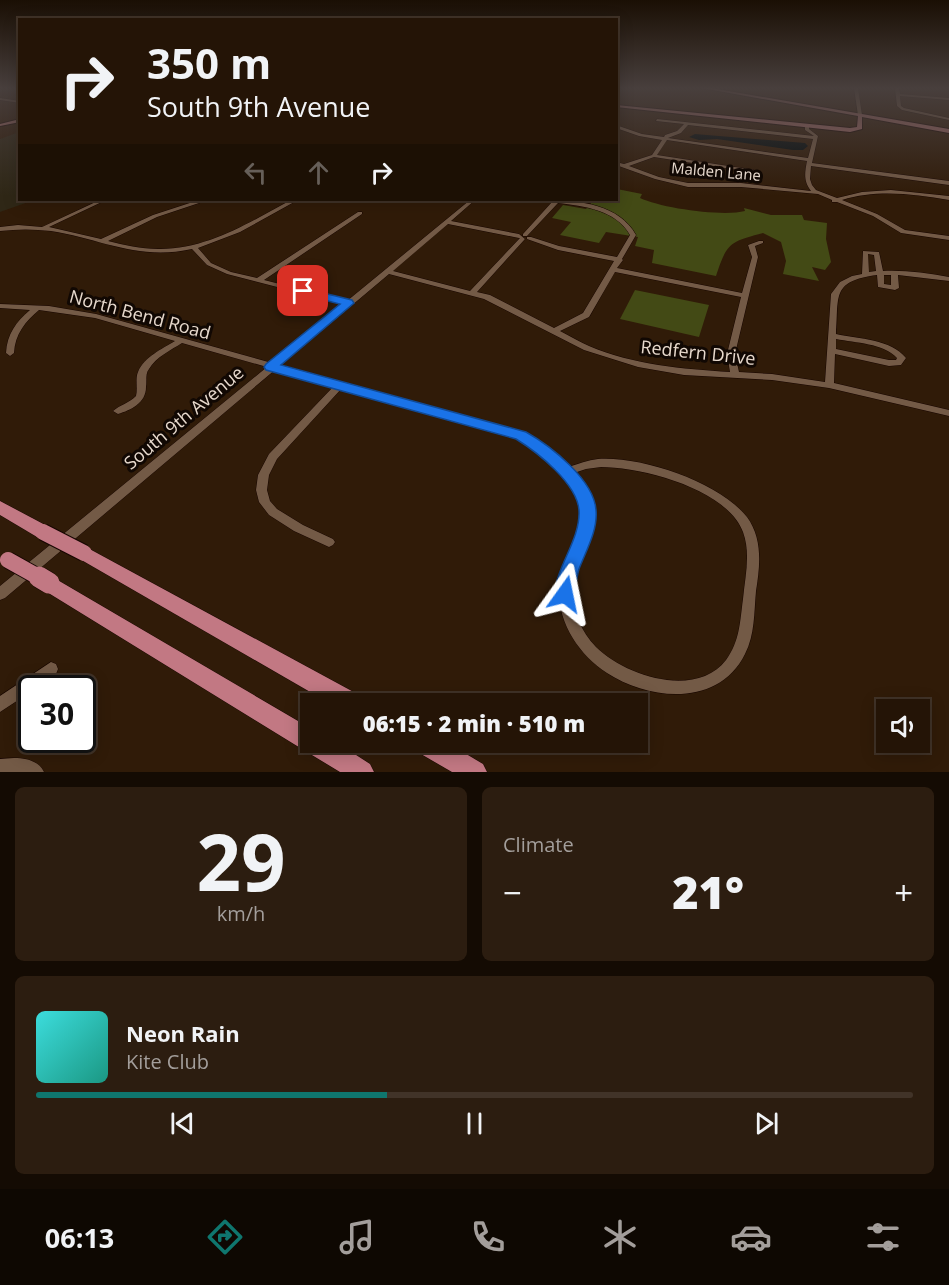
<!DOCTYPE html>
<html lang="en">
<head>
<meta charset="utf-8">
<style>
  body { margin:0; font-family:"Open Sans",sans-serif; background:#2c1d10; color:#f1f3f6; height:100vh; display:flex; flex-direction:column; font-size:22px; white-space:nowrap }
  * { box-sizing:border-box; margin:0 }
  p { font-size:20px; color:#a39e9b }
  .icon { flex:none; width:33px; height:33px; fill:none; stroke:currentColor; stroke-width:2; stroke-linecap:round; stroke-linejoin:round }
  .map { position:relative; height:772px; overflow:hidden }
  .sheet { display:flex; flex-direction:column; gap:15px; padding:15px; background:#140b03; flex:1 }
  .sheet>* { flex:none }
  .hud { position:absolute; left:18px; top:18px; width:600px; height:183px; border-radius:0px; box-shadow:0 3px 15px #0003,0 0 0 2px #413328; background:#241406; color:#f1f3f6; overflow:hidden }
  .controls { position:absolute; left:876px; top:699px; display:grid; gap:12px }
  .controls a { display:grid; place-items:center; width:54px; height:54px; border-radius:0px; background:#241406; box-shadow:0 3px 15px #0003,0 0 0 2px #413328; font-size:30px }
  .speed { position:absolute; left:18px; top:675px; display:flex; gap:12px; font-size:30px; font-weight:700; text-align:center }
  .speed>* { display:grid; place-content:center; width:78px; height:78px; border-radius:50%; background:#241406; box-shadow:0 3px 15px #0003,0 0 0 2px #413328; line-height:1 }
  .speed .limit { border:3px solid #111; border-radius:9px; background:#fff; color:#111 }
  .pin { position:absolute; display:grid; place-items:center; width:51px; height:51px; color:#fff; margin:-26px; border-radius:12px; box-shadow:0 3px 9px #0006 }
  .me { position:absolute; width:66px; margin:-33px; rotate:12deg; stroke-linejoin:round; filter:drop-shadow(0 0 4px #0008) }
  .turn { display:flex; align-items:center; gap:21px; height:126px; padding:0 30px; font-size:27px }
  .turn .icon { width:78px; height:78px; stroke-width:2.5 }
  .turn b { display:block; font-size:42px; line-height:51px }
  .lanes { display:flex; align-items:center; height:57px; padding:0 30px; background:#0003; justify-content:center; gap:30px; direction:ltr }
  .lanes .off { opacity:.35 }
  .big { font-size:45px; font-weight:800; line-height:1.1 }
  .sheet .card { flex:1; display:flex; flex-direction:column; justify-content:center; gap:9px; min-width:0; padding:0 21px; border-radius:9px; background:#2c1d10 }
  .sheet .dial { align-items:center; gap:0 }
  .dial b { font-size:78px; line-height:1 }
  .song { display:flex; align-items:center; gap:18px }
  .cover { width:72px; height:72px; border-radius:9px; background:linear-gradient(135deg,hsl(180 70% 55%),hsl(170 70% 35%)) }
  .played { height:6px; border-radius:3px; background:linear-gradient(90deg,#0f766e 40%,#413328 40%) }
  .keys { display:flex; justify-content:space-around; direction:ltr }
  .heat { display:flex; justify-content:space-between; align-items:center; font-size:33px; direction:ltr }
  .sheet .tiles { flex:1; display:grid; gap:15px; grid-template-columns:1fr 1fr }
  .card:last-child { grid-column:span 2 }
  .trip { position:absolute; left:300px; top:693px; width:348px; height:60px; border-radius:0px; background:#241406; box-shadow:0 3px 15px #0003,0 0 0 2px #413328; font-weight:800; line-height:60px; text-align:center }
  .tabs { display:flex; height:96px; justify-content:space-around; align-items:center; background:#0e0802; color:#a39e9b }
  .tabs .icon { width:42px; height:42px }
  .tabs .on { color:#0f766e }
  .tabs b { font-size:27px; color:#f1f3f6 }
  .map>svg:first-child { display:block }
</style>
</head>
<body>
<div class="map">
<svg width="949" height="772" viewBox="0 0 949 772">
  <rect width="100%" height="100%" fill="#301b08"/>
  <path fill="#2f2716" d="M19 132 20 200H34L0 212V139Z"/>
  <g fill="#434a15">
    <path d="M617 189 642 194 640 198C661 208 723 217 745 211L744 208 771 215H802L804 220 827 223 826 239 831 262 825 270 812 267 819 281 783 274 786 261 781 242 763 233C729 242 727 243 716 276L652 263 654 250 635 246 638 237 606 232 599 243 560 235 571 222 552 218 563 205 586 209 594 200H616Z"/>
    <path d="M635 290 709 305 699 337 620 319Z"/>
  </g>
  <path fill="#020b0d" d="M695 134 805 143 808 146 803 150H793L717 139 699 140 689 137Z"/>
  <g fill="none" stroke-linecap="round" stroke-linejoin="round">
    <g stroke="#170500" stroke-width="1">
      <g id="minor">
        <path d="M854 88H858L862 115 860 116 858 115Z"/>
        <path d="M895 88H899L900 94 949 98V100L900 96 901 106 904 108 949 118V120L902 110 897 106Z"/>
        <path d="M0 98 20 101V103L0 100Z"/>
        <path d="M657 119 814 136 805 130V126L807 125 809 126V129L818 136 812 163 949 181V185L811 166 810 179 812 185 816 190 837 198 862 192 891 190 949 196V200C914 194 877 189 842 200L877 214 905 230 949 236V240L901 233 873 216 837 202H832V200L818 194 741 187H688L655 179 616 165V162L624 164 652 155 662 140 639 136 616 128V125L642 134 664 137 665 135 677 131 684 124 656 121ZM688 125 813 139 808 158 668 138 681 133ZM667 140 807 161C805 172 803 181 811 191L741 183H688L659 177 629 166 654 157 751 172 754 170 657 155Z"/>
        <path d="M100 200H106L49 227 101 239 153 215 199 200H205V201L157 217 108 241C124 245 141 249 158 249 207 250 250 222 291 200H296V201L240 232 198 248 211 263 231 272 257 278 358 212H362V214L264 280 347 301 470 200H475L451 221 519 234 525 239 477 292 490 295 554 328 583 313 614 261 558 250 527 239V237H531L559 246 617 257 630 235C616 210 584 206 558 203L527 236H523V234L552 202 548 201V200C579 200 620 205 636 235L622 259 623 260 617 268 742 293 752 257 748 245 759 241H763V243L755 246 758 257 735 354 739 372 772 374 825 382 831 294 840 282 852 276 862 274 863 251 879 252 883 271C905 270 927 273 949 277V281L898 275 899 288 895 290 878 287 877 275C831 281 839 296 836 334 859 339 891 339 906 358L901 365 889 366 835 354 834 383 949 410V416L829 388 772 380 684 375 638 367 584 350 484 299 389 274 281 365 513 430 539 443 568 467C578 464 588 460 598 459 642 456 719 482 747 517 763 539 760 566 756 591 754 612 755 635 745 654 719 707 650 701 607 673 573 651 549 608 563 568 570 551 581 535 582 517 585 483 535 446 507 434L342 388 277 459 269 475 267 490 270 501 277 509 303 525 333 539 335 542 333 545 329 547 294 531 269 515 259 502 256 490 258 475 269 454 334 386 276 369 5 598 0 600V586L267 367 182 343C171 350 156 357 149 369 145 374 147 380 146 387 146 403 131 410 118 414L113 411C120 405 129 403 136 396 138 388 135 379 138 372 144 357 162 349 175 341L95 318 39 310C25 322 15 334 14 353L10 356 6 353C7 334 16 322 30 310L0 308V304L49 306 96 314 272 363 343 304 227 274 207 265 192 249C138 261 102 239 51 231 34 229 17 229 0 231V227L18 225 42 227ZM448 224 519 238H520L470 291 393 271ZM868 254 874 255 876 271 869 272ZM615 272 741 297 727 354 730 372C682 369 634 365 589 346 580 342 570 336 560 331L589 317ZM884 275H891V285L884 284ZM836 339C856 343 883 343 897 358L896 360H889L836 349ZM601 467C642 467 727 489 743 532 751 554 745 577 743 599 740 621 740 641 726 660 696 699 625 676 596 647 575 625 565 593 577 564 585 546 596 528 593 508 592 495 583 483 574 473L586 469Z"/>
        <path d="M51 662 56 664 58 669 56 674 36 688H32V691L0 712V696Z"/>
        <path d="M14 758C26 758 39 761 44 772H0V759Z"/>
      </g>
    </g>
    <g stroke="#170500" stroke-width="2">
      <g id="major">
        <path d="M702 88H711L949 129V133L862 117V129L850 132 616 107V105L850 128 857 127 858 116Z"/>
        <path d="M20 119V122L0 126V124Z"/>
      </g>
    </g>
    <g stroke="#170500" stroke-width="1">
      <g id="highway">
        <path d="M0 501 49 527 52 532 49 537 43 539 37 537 0 515Z"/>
        <path d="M84 546 361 696 364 704H331L78 558 75 553 78 548Z"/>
        <path d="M49 575 310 728V742H336L370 764 374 772H340L302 749 42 589 40 583 42 577Z"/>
        <path d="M411 742H446L483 764 487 772H452L414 750Z"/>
      </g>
    </g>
    <use href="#minor" fill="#735a46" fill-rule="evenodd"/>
    <use href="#major" fill="#a26c6b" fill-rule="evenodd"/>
    <use href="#highway" fill="#c27883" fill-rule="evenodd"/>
    <g stroke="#170500" stroke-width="18" stroke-linecap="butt">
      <g id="highway-bridge-far1">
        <path d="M43 532 84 553"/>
        <path d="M8 560 42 579"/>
      </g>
    </g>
    <g stroke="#170500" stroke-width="22" stroke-linecap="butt">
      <path id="highway-bridge" d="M39 577 49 583"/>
    </g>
    <use href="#highway-bridge-far1" stroke="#c27883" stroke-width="16"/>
    <use href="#highway-bridge" stroke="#c27883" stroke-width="21"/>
  </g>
  <linearGradient id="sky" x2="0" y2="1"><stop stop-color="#1a0f04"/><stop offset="0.45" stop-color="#483f3d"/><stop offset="1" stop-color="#483f3d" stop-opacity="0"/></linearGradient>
  <rect width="949" height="196" fill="url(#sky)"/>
  <path fill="#1a73e8" stroke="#114b97" stroke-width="1.5" d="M303 288 352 300 354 303 281 365 526 432C551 446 594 480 596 510 598 530 586 551 579 569 576 579 576 590 572 600L565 603 558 600C553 590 557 579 561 569 568 551 580 531 579 511 578 484 537 452 516 439L266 370 264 367 266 364 340 304 300 294 298 291Z"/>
  <g text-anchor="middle" stroke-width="6" stroke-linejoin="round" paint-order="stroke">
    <g font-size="15" fill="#e7d9cd" stroke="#110803">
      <text transform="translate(716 172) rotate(5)" y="5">Malden Lane</text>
    </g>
    <g font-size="18" fill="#e7d9cd" stroke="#110803">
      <text transform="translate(140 315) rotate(15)" y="6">North Bend Road</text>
      <text transform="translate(698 353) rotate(6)" y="6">Redfern Drive</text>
      <text transform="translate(184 418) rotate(-40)" y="6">South 9th Avenue</text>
    </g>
  </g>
</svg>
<div class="controls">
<a><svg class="icon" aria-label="sound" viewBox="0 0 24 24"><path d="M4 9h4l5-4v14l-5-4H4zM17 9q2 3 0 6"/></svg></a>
</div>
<div class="speed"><div class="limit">30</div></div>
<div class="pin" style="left:303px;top:291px;background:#d93025"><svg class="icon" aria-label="arrive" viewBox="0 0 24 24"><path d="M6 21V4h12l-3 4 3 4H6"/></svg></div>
<svg class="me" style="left:565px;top:594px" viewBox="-20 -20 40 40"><path d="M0-17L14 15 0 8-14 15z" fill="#1a73e8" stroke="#fff" stroke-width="4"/></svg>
<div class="trip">06:15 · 2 min · 510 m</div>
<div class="hud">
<div class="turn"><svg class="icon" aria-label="right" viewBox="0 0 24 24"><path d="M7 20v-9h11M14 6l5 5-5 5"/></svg><div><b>350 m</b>South 9th Avenue</div></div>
<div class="lanes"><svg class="icon off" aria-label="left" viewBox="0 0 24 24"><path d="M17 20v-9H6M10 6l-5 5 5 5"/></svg><svg class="icon off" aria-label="ahead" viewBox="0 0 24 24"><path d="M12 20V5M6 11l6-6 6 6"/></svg><svg class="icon" aria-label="right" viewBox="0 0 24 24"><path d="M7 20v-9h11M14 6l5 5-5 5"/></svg></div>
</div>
</div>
<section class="sheet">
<div class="tiles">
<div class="card dial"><b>29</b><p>km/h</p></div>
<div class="card"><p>Climate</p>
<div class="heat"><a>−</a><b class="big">21°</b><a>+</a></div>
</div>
<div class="card">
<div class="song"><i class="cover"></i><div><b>Neon Rain</b><p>Kite Club</p></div></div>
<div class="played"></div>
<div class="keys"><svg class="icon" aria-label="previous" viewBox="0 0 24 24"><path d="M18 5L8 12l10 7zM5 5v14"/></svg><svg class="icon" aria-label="pause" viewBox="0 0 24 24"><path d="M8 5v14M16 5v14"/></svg><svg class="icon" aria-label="next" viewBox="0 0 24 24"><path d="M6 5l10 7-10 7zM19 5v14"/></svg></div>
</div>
</div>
</section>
<nav class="tabs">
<b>06:13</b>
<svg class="icon on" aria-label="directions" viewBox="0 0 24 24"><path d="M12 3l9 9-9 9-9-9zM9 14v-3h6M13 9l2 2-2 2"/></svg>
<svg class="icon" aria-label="music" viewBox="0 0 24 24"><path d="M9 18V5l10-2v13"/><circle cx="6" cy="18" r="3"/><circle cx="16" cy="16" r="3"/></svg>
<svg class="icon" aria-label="phone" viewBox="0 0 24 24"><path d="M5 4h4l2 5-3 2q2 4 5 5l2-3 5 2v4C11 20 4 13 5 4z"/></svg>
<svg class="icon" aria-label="climate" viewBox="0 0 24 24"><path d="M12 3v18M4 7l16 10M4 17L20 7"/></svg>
<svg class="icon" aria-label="car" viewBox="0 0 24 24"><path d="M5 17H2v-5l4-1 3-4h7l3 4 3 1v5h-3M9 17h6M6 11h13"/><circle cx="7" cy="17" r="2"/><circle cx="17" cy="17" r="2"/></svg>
<svg class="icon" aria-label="filters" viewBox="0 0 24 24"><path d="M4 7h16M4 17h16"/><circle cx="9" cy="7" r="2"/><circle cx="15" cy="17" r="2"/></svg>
</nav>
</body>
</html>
